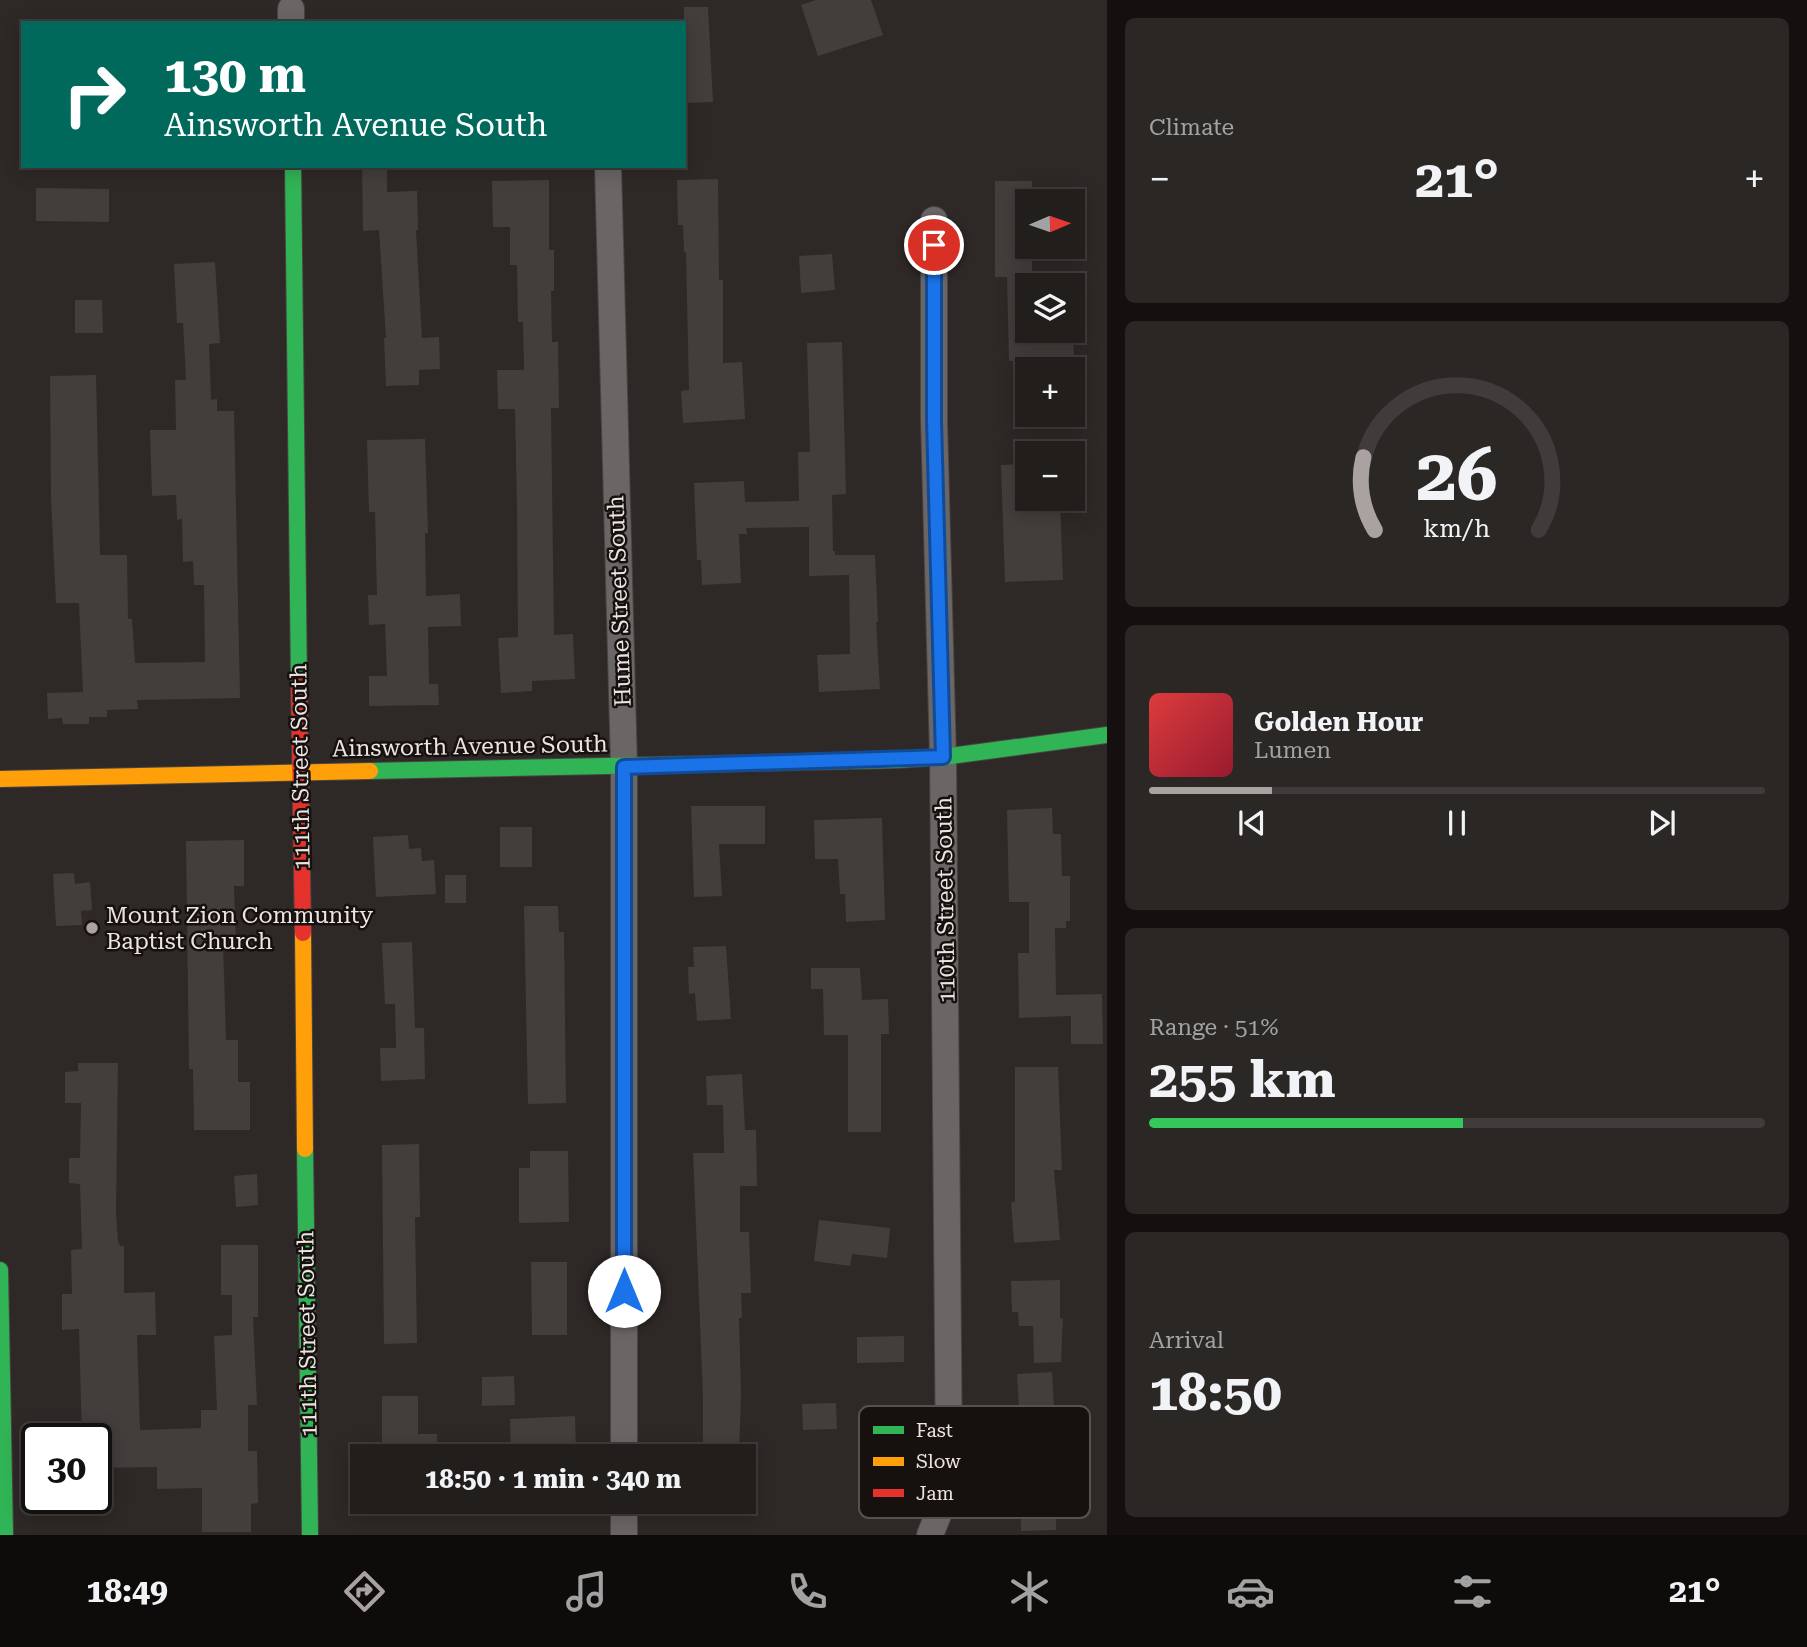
<!DOCTYPE html>
<html lang="en">
<head>
<meta charset="utf-8">
<style>
  body { margin:0; font-family:"Roboto Serif",serif; background:#2a2725; color:#f1f3f6; height:100vh; display:flex; flex-direction:column; font-size:26px; white-space:nowrap }
  * { box-sizing:border-box; margin:0 }
  p { font-size:23px; color:#a2a2a3 }
  .icon { flex:none; width:38px; height:38px; fill:none; stroke:currentColor; stroke-width:2; stroke-linecap:round; stroke-linejoin:round }
  .map { position:relative; flex:1; overflow:hidden }
  .drawer { display:flex; flex-direction:column; gap:18px; padding:18px; background:#13100f; width:700px }
  .drawer>* { flex:none }
  .guide { position:absolute; left:21px; top:21px; width:665px; height:147px; border-radius:0px; box-shadow:0 4px 18px #0003,0 0 0 2px #3f3c3b; background:#00695c; color:#fff; overflow:hidden }
  .needle { width:46px; rotate:88deg }
  .controls { position:absolute; left:1015px; top:189px; display:grid; gap:14px }
  .controls a { display:grid; place-items:center; width:70px; height:70px; border-radius:0px; background:#221e1c; box-shadow:0 4px 18px #0003,0 0 0 2px #3f3c3b; font-size:35px }
  .speed { position:absolute; left:21px; top:1423px; display:flex; gap:14px; font-size:35px; font-weight:700; text-align:center }
  .speed>* { display:grid; place-content:center; width:91px; height:91px; border-radius:50%; background:#221e1c; box-shadow:0 4px 18px #0003,0 0 0 2px #3f3c3b; line-height:1 }
  .speed .limit { border:4px solid #111; border-radius:10px; background:#fff; color:#111 }
  .pin { position:absolute; display:grid; place-items:center; width:60px; height:60px; color:#fff; margin:-30px; border:4px solid #fff; border-radius:50%; box-shadow:0 2px 7px #0007 }
  .me { position:absolute; width:77px; margin:-38px; rotate:0deg; stroke-linejoin:round; filter:drop-shadow(0 0 5px #0008) }
  .turn { display:flex; align-items:center; gap:24px; height:147px; padding:0 28px; font-size:32px }
  .turn .icon { width:91px; height:91px; stroke-width:2.5 }
  .turn b { display:block; font-size:49px; line-height:60px }
  .big { font-size:52px; font-weight:700; line-height:1.1 }
  .drawer .widget { flex:1; display:flex; flex-direction:column; justify-content:center; gap:10px; min-width:0; padding:0 24px; border-radius:10px; background:#2a2725 }
  .drawer .dial { align-items:center; gap:0 }
  .dial svg { height:182px; overflow:visible; fill:none; stroke:#3f3c3b; stroke-width:7; stroke-linecap:round; text-anchor:middle }
  .dial text { fill:#f1f3f6; stroke:none }
  .song { display:flex; align-items:center; gap:21px }
  .cover { width:84px; height:84px; border-radius:10px; background:linear-gradient(135deg,hsl(0 70% 55%),hsl(350 70% 35%)) }
  .played { height:7px; border-radius:4px; background:linear-gradient(90deg,#a9a2a0 20%,#3f3c3b 20%) }
  .keys { display:flex; justify-content:space-around; direction:ltr }
  .heat { display:flex; justify-content:space-between; align-items:center; font-size:38px; direction:ltr }
  .charge { height:10px; border-radius:5px; background:linear-gradient(90deg,#34c759 51%,#3f3c3b 0) }
  .trip { position:absolute; left:350px; top:1444px; width:406px; height:70px; border-radius:0px; background:#221e1c; box-shadow:0 4px 18px #0003,0 0 0 2px #3f3c3b; font-weight:700; line-height:70px; text-align:center }
  .menu { display:flex; height:112px; justify-content:space-around; align-items:center; background:#0e0c0b; color:#a2a2a3 }
  .menu .icon { width:49px; height:49px }
  .menu .selected { color:#a9a2a0 }
  .menu b { font-size:32px; color:#f1f3f6 }
  main { display:flex; flex:1; min-height:0 }
  .map>svg:first-child { display:block }
</style>
</head>
<body>
<main>
<div class="map">
<svg width="1107" height="1535" viewBox="0 0 1107 1535">
  <rect width="100%" height="100%" fill="#2e2826"/>
  <g fill="#433e3c">
    <path d="M816 0H871L883 35 818 56 801 5Z"/>
    <path d="M684 7H708L713 102 684 103Z"/>
    <path d="M362 166H387V192L417 191 418 230H416L422 338 439 337 440 369 419 370V385L386 386 384 338H386L379 230 363 231Z"/>
    <path d="M718 179 719 280H723V363L742 362 745 419 683 423 681 391 689 390 686 252H684L683 225H678L677 180Z"/>
    <path d="M549 180V250H554V291H551L552 342H558L559 408H551L554 635 573 634 575 679 532 681V691L501 693 498 638 518 637 517 507 515 409H498L497 370H524L523 322H518L517 265H510V227H493L492 181Z"/>
    <path d="M995 181H1032V201H1027V247H1032V277H1027V331H1073L1074 360 1009 361 1007 277H995Z"/>
    <path d="M36 188 109 189V222L36 221Z"/>
    <path d="M832 254 835 290 801 293 799 256Z"/>
    <path d="M215 262 220 343 209 344 211 400 217 399V411H234L240 698 137 700 138 709 107 710V717H89V724H63L62 718 48 719 47 693 83 692 79 603H56L51 498 50 376 96 375 100 555H127L128 619H132L135 663 205 662 204 585H194L193 561 183 562 182 519 177 520 176 495 152 496 150 430H176L175 380H186L183 323H177L174 264Z"/>
    <path d="M75 300H102L103 333H75Z"/>
    <path d="M842 342 846 494 832 495 833 551H835V555H875L878 622H876L880 689 819 692 817 655 850 654 849 575 809 576V527L746 528 747 534H739L741 583 702 585 701 560H697L694 483 744 481 745 502 799 501 798 452H810L807 343Z"/>
    <path d="M425 439 428 533H425L426 596 460 594 461 626 428 627 429 684H438L439 705 369 706V676H387L385 624 369 625 368 595H377L375 512H369L367 440Z"/>
    <path d="M1027 464V499H1060L1063 580 1005 582 1001 465Z"/>
    <path d="M691 806H765V844H719L722 896 694 897Z"/>
    <path d="M1052 808 1053 834H1061L1062 876H1070V921H1066V928H1055L1056 995 1102 994 1103 1044H1071V1016L1019 1018 1018 953H1029V902H1009L1007 810Z"/>
    <path d="M882 818 885 920 846 922 845 894H840L838 859H815L814 820Z"/>
    <rect x="500" y="827" width="32" height="40"/>
    <path d="M408 835 409 849 421 848 422 861 434 860 436 894 376 897 373 837Z"/>
    <path d="M244 840V886H234L236 941 223 942 226 1040H238V1082H250V1130H194L193 1069H189L186 841Z"/>
    <path d="M74 873 75 884 90 882 92 910 81 911 82 925 56 926 53 874Z"/>
    <rect x="445" y="875" width="21" height="28"/>
    <path d="M524 906H558L559 932H564L566 1103 528 1104Z"/>
    <path d="M412 942 415 1028H424L425 1079 381 1081 380 1048H396L395 1004H385L382 943Z"/>
    <path d="M726 946 731 1019 697 1021 695 993 689 994 688 967H694L693 947Z"/>
    <path d="M811 968H860L862 1000 888 999 889 1034H881V1132H848V1035H824L823 989H811Z"/>
    <path d="M78 1063H118L116 1213 118 1241 120 1246H124V1293L155 1292 156 1335H137L140 1430 201 1428V1410H217L214 1336 232 1335V1295H221V1245H258V1317H253L257 1405H248V1451H257L258 1503 251 1504V1532H202V1488L157 1489V1467L96 1468V1438H82L79 1329 62 1330V1294H72L71 1250 82 1249 80 1184 69 1183V1158H80L81 1103H65V1072L78 1071Z"/>
    <path d="M1015 1067H1058L1062 1170H1054L1060 1240 1014 1243 1011 1202H1015Z"/>
    <path d="M742 1074 745 1130H756L757 1186H740V1232H749L751 1293H741L742 1318H739L741 1394 739 1456H703V1395L693 1153H724L723 1105H707L706 1076Z"/>
    <path d="M419 1144 420 1217H415L417 1343 384 1344 382 1145Z"/>
    <path d="M530 1151H568L569 1222 519 1223V1168H530Z"/>
    <path d="M257 1174 258 1205 236 1207 234 1176Z"/>
    <path d="M819 1220 890 1228 887 1258 852 1254 850 1266 814 1261Z"/>
    <path d="M531 1262H567V1335H532Z"/>
    <path d="M1060 1280V1319L1063 1318 1061 1362 1034 1363 1033 1326H1019L1018 1312H1012L1011 1281Z"/>
    <path d="M904 1336V1362L857 1363V1337Z"/>
    <path d="M1052 1372 1057 1463H1076L1077 1497H1056V1530L1021 1531 1020 1464H1022L1017 1374Z"/>
    <path d="M514 1376 515 1405 482 1406V1377Z"/>
    <path d="M382 1396H418V1434H437L438 1456H382Z"/>
    <path d="M836 1403 837 1429 803 1430 802 1404Z"/>
    <path d="M575 1416 576 1456H511L510 1419Z"/>
  </g>
  <g fill="none" stroke-linecap="round" stroke-linejoin="round">
    <g stroke="#494442" stroke-width="28">
      <g id="street">
        <path d="M291 9V23"/>
        <path d="M608 166 624 767V1456"/>
        <path d="M624 1502V1535"/>
        <path d="M930 1535 944 1500 949 1466 943 757 934 420V220"/>
      </g>
    </g>
    <g stroke="#494442" stroke-width="18">
      <g id="fast">
        <path d="M293 166 299 684"/>
        <path d="M370 771 896 760 943 757 1107 735"/>
        <path d="M305 1149 310 1535"/>
        <path d="M0 1270 5 1535"/>
      </g>
    </g>
    <g stroke="#494442" stroke-width="18">
      <g id="slow">
        <path d="M0 779 370 771"/>
        <path d="M303 933 305 1149"/>
      </g>
    </g>
    <g stroke="#494442" stroke-width="18">
      <path id="jam" d="M299 684 303 933"/>
    </g>
    <use href="#street" stroke="#6a6665" stroke-width="26"/>
    <use href="#fast" stroke="#30b455" stroke-width="16"/>
    <use href="#slow" stroke="#ff9f0a" stroke-width="16"/>
    <use href="#jam" stroke="#e5322d" stroke-width="16"/>
  </g>
  <g fill="none" stroke-linecap="round" stroke-linejoin="round">
    <g stroke="#114b97" stroke-width="18">
      <path id="route" d="M624 1291V767L943 757 934 420V245"/>
    </g>
    <use href="#route" stroke="#1a73e8" stroke-width="12"/>
  </g>
  <circle fill="#a9a2a0" stroke="#16110f" stroke-width="2.5" cx="92" cy="928" r="7"/>
  <g text-anchor="middle" stroke-width="5" stroke-linejoin="round" paint-order="stroke">
    <g font-size="23" fill="#ebe4e1" stroke="#16110f">
      <text transform="translate(619 601) rotate(-92)" y="8">Hume Street South</text>
      <text transform="translate(470 746) rotate(-1)" y="8">Ainsworth Avenue South</text>
      <text transform="translate(300 767) rotate(-91)" y="8">111th Street South</text>
      <text transform="translate(945 900) rotate(-91)" y="8">110th Street South</text>
      <text transform="translate(307 1334) rotate(-91)" y="8">111th Street South</text>
    </g>
    <g font-size="23" fill="#ebe4e1" stroke="#16110f" text-anchor="start">
      <text x="106" y="923">Mount Zion Community<tspan x="106" dy="26">Baptist Church</tspan></text>
    </g>
  </g>
  <rect x="859" y="1406" width="231" height="112" rx="10" fill="#16110f" stroke="#56504e" stroke-width="2"/>
  <rect x="873" y="1426" width="31" height="8" fill="#30b455"/>
  <rect x="873" y="1457" width="31" height="9" fill="#ff9f0a"/>
  <rect x="873" y="1489" width="31" height="8" fill="#e5322d"/>
  <g font-size="19" fill="#ebe4e1">
    <text x="916" y="1437">Fast</text>
    <text x="916" y="1468">Slow</text>
    <text x="916" y="1500">Jam</text>
  </g>
</svg>
<div class="controls">
<a><svg class="needle" viewBox="-14 -14 28 28"><path d="M0-13l5 13h-10z" fill="#e53935"/><path d="M0 13l5-13h-10z" fill="#a2a2a3"/></svg></a>
<a><svg class="icon" aria-label="layers" viewBox="0 0 24 24"><path d="M12 4l9 5-9 5-9-5zM3 14l9 5 9-5"/></svg></a>
<a>+</a>
<a>−</a>
</div>
<div class="speed"><div class="limit">30</div></div>
<div class="pin" style="left:934px;top:245px;background:#d93025"><svg class="icon" aria-label="arrive" viewBox="0 0 24 24"><path d="M6 21V4h12l-3 4 3 4H6"/></svg></div>
<svg class="me" style="left:624px;top:1291px" viewBox="-20 -20 40 40"><circle r="19" fill="#fff"/><path d="M0-13L10 11 0 6-10 11z" fill="#1a73e8"/></svg>
<div class="trip">18:50 · 1 min · 340 m</div>
<div class="guide">
<div class="turn"><svg class="icon" aria-label="right" viewBox="0 0 24 24"><path d="M7 20v-9h11M14 6l5 5-5 5"/></svg><div><b>130 m</b>Ainsworth Avenue South</div></div>
</div>
</div>
<section class="drawer">
<div class="widget"><p>Climate</p>
<div class="heat"><a>−</a><b class="big">21°</b><a>+</a></div>
</div>
<div class="widget dial"><svg viewBox="0 0 100 80">
<path d="M14 69A42 42 0 1 1 86 69"/>
<path d="M14 69A42 42 0 0 1 9 37" stroke="#a9a2a0"/>
<text x="50" y="56" font-size="32" font-weight="700">26</text>
<text x="50" y="72" font-size="11">km/h</text>
</svg></div>
<div class="widget">
<div class="song"><i class="cover"></i><div><b>Golden Hour</b><p>Lumen</p></div></div>
<div class="played"></div>
<div class="keys"><svg class="icon" aria-label="previous" viewBox="0 0 24 24"><path d="M18 5L8 12l10 7zM5 5v14"/></svg><svg class="icon" aria-label="pause" viewBox="0 0 24 24"><path d="M8 5v14M16 5v14"/></svg><svg class="icon" aria-label="next" viewBox="0 0 24 24"><path d="M6 5l10 7-10 7zM19 5v14"/></svg></div>
</div>
<div class="widget"><p>Range · 51%</p><b class="big">255 km</b><div class="charge"></div></div>
<div class="widget"><p>Arrival</p><b class="big">18:50</b></div>
</section>
</main>
<nav class="menu">
<b>18:49</b>
<svg class="icon selected" aria-label="directions" viewBox="0 0 24 24"><path d="M12 3l9 9-9 9-9-9zM9 14v-3h6M13 9l2 2-2 2"/></svg>
<svg class="icon" aria-label="music" viewBox="0 0 24 24"><path d="M9 18V5l10-2v13"/><circle cx="6" cy="18" r="3"/><circle cx="16" cy="16" r="3"/></svg>
<svg class="icon" aria-label="phone" viewBox="0 0 24 24"><path d="M5 4h4l2 5-3 2q2 4 5 5l2-3 5 2v4C11 20 4 13 5 4z"/></svg>
<svg class="icon" aria-label="climate" viewBox="0 0 24 24"><path d="M12 3v18M4 7l16 10M4 17L20 7"/></svg>
<svg class="icon" aria-label="car" viewBox="0 0 24 24"><path d="M5 17H2v-5l4-1 3-4h7l3 4 3 1v5h-3M9 17h6M6 11h13"/><circle cx="7" cy="17" r="2"/><circle cx="17" cy="17" r="2"/></svg>
<svg class="icon" aria-label="filters" viewBox="0 0 24 24"><path d="M4 7h16M4 17h16"/><circle cx="9" cy="7" r="2"/><circle cx="15" cy="17" r="2"/></svg>
<b>21°</b>
</nav>
</body>
</html>
